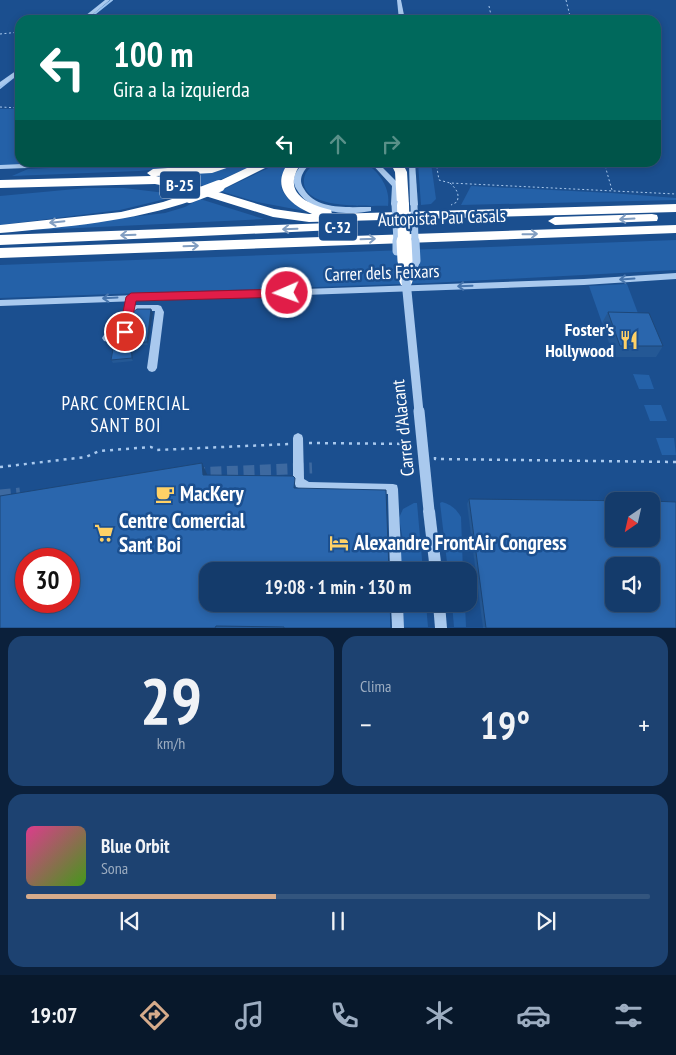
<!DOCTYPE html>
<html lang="es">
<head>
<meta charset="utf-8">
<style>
  body { margin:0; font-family:"PT Sans Narrow",sans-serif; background:#1d4271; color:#f1f3f6; height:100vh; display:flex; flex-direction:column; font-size:19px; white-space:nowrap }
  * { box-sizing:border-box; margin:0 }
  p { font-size:16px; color:#9dadc1 }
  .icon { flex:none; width:28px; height:28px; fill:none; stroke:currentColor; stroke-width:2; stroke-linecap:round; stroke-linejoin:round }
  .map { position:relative; height:628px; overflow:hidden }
  .panel { display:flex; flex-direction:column; gap:8px; padding:8px; background:#0b203b; flex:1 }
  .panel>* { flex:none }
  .top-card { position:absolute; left:15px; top:15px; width:646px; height:152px; border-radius:15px; box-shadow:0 2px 8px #0003,0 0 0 1px #33557e; background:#00695c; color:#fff; overflow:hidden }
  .needle { width:32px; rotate:214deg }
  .buttons { position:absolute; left:605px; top:492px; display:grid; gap:10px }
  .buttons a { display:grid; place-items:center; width:55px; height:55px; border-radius:10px; background:#143b6b; box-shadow:0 2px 8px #0003,0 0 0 1px #33557e; font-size:25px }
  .speed { position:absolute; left:15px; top:548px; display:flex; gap:10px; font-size:25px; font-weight:700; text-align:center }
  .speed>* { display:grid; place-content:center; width:65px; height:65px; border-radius:50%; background:#143b6b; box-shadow:0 2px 8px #0003,0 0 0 1px #33557e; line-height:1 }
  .speed .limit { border:8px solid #d22; background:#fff; color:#111 }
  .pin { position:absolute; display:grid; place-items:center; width:42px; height:42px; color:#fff; margin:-21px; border:2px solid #fff; border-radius:50%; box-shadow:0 1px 5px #0007 }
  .me { position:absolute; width:55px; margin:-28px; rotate:268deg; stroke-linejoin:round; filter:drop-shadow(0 0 4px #0008) }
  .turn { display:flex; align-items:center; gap:18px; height:105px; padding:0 15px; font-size:22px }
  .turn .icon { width:65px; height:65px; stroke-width:2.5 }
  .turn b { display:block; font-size:35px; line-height:42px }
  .lanes { display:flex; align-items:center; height:48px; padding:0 15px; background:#0003; justify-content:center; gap:25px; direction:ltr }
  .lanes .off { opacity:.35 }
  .big { font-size:38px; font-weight:700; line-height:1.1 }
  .panel .card { flex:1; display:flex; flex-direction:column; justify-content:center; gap:8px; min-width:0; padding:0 18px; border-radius:15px; background:#1d4271 }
  .panel .dial { align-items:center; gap:0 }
  .dial b { font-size:65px; line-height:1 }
  .song { display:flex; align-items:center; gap:15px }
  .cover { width:60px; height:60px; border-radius:8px; background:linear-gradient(135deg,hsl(330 70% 55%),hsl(100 70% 35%)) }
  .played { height:5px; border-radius:2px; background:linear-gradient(90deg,#d6ab8b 40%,#33557e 40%) }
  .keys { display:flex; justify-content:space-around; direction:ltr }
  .heat { display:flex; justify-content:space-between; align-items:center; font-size:28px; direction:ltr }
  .panel .tiles { flex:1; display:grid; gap:8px; grid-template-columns:1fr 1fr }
  .card:last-child { grid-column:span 2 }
  .trip { position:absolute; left:199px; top:562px; width:278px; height:50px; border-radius:15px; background:#143b6b; box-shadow:0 2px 8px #0003,0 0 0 1px #33557e; font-weight:700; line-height:50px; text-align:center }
  .tab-bar { display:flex; height:80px; justify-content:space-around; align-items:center; background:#08182b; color:#9dadc1 }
  .tab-bar .icon { width:35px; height:35px }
  .tab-bar .active { color:#d6ab8b }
  .tab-bar b { font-size:22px; color:#f1f3f6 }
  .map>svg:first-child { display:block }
</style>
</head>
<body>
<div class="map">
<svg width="676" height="628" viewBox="0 0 676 628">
  <rect width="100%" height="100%" fill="#1b4f8f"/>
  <g fill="#2461a8">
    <path d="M0 109H20V162L68 163 0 166Z"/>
    <path d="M182 162 220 163 139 171 12 176 28 169Z"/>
    <path d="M319 162 365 163C379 171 391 189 388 206 370 205 300 211 304 179 305 171 311 166 319 162Z"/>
    <path d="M249 163H260L205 186 158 176 201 173Z"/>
    <path d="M279 163H291C271 186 284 198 305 211L257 202 220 191Z"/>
    <path d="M418 163H431L436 199 431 204 421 205Z"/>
    <path d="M471 186 611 193 676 198V200L461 205Z"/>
    <path d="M86 188H124L182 195 120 210 0 225V196Z"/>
    <path d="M200 199 264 219 15 231 165 213 185 207Z"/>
    <path d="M676 240V270L430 283 0 298V265Z"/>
    <path d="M627 284 642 324 602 323 589 286Z"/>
    <path d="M633 374 649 375 654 389H639Z"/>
    <path d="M644 405H661L667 421H650Z"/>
    <path d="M656 438H674L676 455H662Z"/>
    <path d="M442 502C452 505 456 509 461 517L463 571H448L440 503Z"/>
    <path d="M414 503H417L423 571H401L400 549 404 546 399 518 403 509Z"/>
    <path d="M403 604H426L428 627H404Z"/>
    <path d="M452 604H465L466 627H454Z"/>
  </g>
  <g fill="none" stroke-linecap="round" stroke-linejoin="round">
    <g stroke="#9cc4f0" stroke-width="2">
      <path d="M87 20 112 0"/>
      <path d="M0 88 20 72"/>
    </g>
    <g stroke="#3d69a0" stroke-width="11" stroke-dasharray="11 5.5" stroke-linecap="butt">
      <path d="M194 473 312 468"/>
      <path d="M0 495 20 493"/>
    </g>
    <g stroke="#a9c9ee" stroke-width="1" stroke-dasharray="2 2.5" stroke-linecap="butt">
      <path d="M566 0 571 20"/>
      <path d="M489 6 492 20"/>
      <path d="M0 34 20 32"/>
      <path d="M0 107 20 108"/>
      <path d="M436 162 439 180 450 183 676 194"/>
      <path d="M604 162 612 190"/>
      <path d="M450 183C456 189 460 193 457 202L451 205"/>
    </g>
    <g stroke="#a9c9ee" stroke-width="2.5" stroke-dasharray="3 5" stroke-linecap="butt">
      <path d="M309 443 412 444"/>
      <path d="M435 457V459L676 462"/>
      <path d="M0 467 86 457 99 451 151 447 157 450 289 444"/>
    </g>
    <g fill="#a9c9ee" fill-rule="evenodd">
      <path d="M105 0H110L86 20H80Z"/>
      <path d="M397 0H401L405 20H399Z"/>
      <path d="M20 68V73L0 87V82Z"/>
      <path d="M66 162H141L138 164 0 169V165Z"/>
      <path d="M304 162H311C304 171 297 178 304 189 316 210 347 207 368 207H371V211C347 216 310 213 297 190 290 179 296 171 304 162Z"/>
      <path d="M370 162H377L400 185 398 206H392L391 204 392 186Z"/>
      <path d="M409 162H415L418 205 414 207 410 205Z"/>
      <path d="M416 258 420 261 416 274 409 282H403L402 280 408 273 413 259Z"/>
      <path d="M676 273V279L584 285 0 306V300L584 279Z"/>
      <path d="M136 305H158L161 306 164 312 157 368 155 371 152 372 149 371 147 368 155 311H138L133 315 129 332C124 339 113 343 104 341L102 338 104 335 116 333 121 330 126 311Z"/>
      <path d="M298 433 302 435 303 438 304 479 309 482 393 484 397 485 398 489 402 571H390L388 494 308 492 296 487 293 478V438L294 435Z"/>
      <path d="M429 506 433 507 435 511 442 571H430L423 511 425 507Z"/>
      <path d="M391 604H403L404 628H392Z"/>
      <path d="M433 604H445L447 628H435Z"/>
    </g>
    <g fill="#fff" fill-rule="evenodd">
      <path d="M222 162H244L212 173 156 176 192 184 274 209 309 214H312C289 204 270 187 289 162H302C281 191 304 203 331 210L332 214 676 204V212L309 222 273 217 186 190 155 184 0 188V180L151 176 147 173 153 169 212 165Z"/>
      <path d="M260 162H277L223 189 219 190 213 186 215 183Z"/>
      <path d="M390 162H402L407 172 409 205 407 208 403 209 397 205 395 172Z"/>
      <path d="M190 193 196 197 194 200C131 222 66 227 0 233V225L121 212 163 202Z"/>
      <path d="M652 214 657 215 658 218 657 221 555 225 548 221 555 217Z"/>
      <path d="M330 223 335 224 337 227 335 230 0 245V235Z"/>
      <path d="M676 225V233L0 258V248Z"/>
      <path d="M405 256 410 258C414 264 415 278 411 285L406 286 401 285C397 278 396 264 400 258Z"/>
    </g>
    <g stroke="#a9c9ee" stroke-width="7">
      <path d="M395 204 397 242"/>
      <path d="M414 205 415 242"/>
    </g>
    <g stroke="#a9c9ee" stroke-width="9">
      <path d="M397 241V251"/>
      <path d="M415 241 416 261"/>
      <path d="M406 281 419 412"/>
    </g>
    <path stroke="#a9c9ee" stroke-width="11" d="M419 411 429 511"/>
    <g stroke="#fff" stroke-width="12">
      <path d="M190 197 219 186"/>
      <path d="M403 205 404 242"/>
    </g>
    <path stroke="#fff" stroke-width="15" d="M404 241 405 261"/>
  </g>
  <g fill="#245895">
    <path d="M151 309 153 313 148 345 131 346 132 349 133 361 113 363 111 360 129 345 128 343Z"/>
    <path d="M608 312 663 346 656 357H614L602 323Z"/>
    <path d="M207 475 296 488 391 628H0Z"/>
    <path d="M469 499 676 628H483L467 504Z"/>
  </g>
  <g fill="#1d4779">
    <path d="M151 309 153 313 148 345 147 342Z"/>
    <path d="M131 345 132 349 133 361 132 358Z"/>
    <path d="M202 463 207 474 208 485 203 475Z"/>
  </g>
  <g fill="#2a66ad" stroke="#1d4779" fill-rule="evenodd">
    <path d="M137 309H151L147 342 128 343 133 312Z"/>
    <path d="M608 312 649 313 663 346H620Z"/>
    <path d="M114 344 131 345 132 358 111 360Z"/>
    <path d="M202 463 203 475 293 476 295 478 294 488 386 490 389 571H208V604H390L391 628H284V627L216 626 215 628H0V496ZM26 559H69V601H26Z"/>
    <path d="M469 499 639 501H614V539H651V501L676 502V628H486ZM614 566H651V604H614Z"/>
  </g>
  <defs><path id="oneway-shaft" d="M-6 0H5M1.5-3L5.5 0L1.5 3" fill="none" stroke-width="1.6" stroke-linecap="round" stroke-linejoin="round" transform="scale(1.25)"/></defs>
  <g stroke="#829ec1">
    <use href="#oneway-shaft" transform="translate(627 219) rotate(177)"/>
    <use href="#oneway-shaft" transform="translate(57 222) rotate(174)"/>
    <use href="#oneway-shaft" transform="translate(290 229) rotate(178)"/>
    <use href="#oneway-shaft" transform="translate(530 234) rotate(-1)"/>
    <use href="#oneway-shaft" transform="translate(128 235) rotate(178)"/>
    <use href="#oneway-shaft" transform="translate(368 239) rotate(-2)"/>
    <use href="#oneway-shaft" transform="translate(191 246) rotate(-2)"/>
  </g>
  <g stroke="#4674ac">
    <use href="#oneway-shaft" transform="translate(627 279) rotate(176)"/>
    <use href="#oneway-shaft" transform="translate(465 286) rotate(178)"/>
    <use href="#oneway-shaft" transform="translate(110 298) rotate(177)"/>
  </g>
  <path fill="#e11d48" stroke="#92132f" d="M287 289 292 293 287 297 136 301 129 335H121L119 332 126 297 131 293Z"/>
  <defs>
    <g id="restaurant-bare" transform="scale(1.5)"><path d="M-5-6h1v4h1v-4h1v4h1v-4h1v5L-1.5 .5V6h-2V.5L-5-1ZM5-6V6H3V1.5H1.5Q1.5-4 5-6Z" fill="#ffd166" stroke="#1b4f8f" stroke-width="2.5" paint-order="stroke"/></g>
    <g id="cafe-bare" transform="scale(1.5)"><path d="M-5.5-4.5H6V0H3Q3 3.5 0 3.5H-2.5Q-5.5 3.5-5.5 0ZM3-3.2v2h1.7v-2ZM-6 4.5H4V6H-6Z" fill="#ffd166" stroke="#1b4f8f" stroke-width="2.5" paint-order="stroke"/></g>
    <g id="supermarket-bare" transform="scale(1.5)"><path d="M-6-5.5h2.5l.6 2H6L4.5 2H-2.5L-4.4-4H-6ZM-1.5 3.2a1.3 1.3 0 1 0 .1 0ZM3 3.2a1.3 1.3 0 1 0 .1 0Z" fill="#ffd166" stroke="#1b4f8f" stroke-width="2.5" paint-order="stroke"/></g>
    <g id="hotel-bare" transform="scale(1.5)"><path d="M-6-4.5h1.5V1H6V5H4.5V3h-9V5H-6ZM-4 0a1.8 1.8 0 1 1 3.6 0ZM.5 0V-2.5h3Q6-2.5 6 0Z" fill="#ffd166" stroke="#1b4f8f" stroke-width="2.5" paint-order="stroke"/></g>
  </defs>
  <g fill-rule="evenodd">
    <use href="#restaurant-bare" x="629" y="340"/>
    <use href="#cafe-bare" x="165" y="494"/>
    <use href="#supermarket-bare" x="104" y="533"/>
    <use href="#hotel-bare" x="339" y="543"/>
  </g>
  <g text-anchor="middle" stroke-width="5" stroke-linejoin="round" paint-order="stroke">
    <g fill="#1b4f8f" stroke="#bbcadd" stroke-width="1">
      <rect x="160" y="171.5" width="40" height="27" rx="4"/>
      <rect x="319" y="213.5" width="38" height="27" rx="4"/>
    </g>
    <g font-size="16" font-weight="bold" fill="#fff">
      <text x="180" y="191">B-25</text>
      <text x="338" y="233">C-32</text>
    </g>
    <g font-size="18" fill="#fff" stroke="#1b4f8f">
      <text transform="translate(442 218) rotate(-2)" y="6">Autopista Pau Casals</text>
      <text transform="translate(382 273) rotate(-2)" y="6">Carrer dels Feixars</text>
      <text transform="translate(403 428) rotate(-96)" y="6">Carrer d'Alacant</text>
    </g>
    <g font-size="18" font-weight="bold" fill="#fff" stroke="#1b4f8f" text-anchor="end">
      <text x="614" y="336">Foster's<tspan x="614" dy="21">Hollywood</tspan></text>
    </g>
    <g font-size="19" letter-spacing="1" fill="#fff" stroke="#1b4f8f">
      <text x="126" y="410">PARC COMERCIAL<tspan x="126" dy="22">SANT BOI</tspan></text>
    </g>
    <g font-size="21" font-weight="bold" fill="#fff" stroke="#1b4f8f" text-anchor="start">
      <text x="180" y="501">MacKery</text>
      <text x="119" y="528">Centre Comercial<tspan x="119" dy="24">Sant Boi</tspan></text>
      <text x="354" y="550">Alexandre FrontAir Congress</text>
    </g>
  </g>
</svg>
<div class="buttons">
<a><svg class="needle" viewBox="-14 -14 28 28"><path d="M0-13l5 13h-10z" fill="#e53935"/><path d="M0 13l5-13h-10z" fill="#9dadc1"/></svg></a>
<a><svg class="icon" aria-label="sound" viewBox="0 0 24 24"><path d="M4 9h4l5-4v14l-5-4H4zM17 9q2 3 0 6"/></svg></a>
</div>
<div class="speed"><div class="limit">30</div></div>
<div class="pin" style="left:125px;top:332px;background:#d93025"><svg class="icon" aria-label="arrive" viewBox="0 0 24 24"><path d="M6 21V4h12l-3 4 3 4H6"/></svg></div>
<svg class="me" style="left:287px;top:293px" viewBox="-20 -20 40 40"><circle r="17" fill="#e11d48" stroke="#fff" stroke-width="3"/><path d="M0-11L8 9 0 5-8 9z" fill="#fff"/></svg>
<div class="trip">19:08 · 1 min · 130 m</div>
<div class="top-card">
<div class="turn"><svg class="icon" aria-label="left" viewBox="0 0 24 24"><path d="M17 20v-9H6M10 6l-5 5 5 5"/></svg><div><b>100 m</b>Gira a la izquierda</div></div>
<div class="lanes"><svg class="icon" aria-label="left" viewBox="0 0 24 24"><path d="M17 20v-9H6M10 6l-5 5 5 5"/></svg><svg class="icon off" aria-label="ahead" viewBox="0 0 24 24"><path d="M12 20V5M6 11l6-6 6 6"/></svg><svg class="icon off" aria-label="right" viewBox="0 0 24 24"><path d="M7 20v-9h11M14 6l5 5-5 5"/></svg></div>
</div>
</div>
<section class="panel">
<div class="tiles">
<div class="card dial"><b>29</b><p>km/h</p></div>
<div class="card"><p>Clima</p>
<div class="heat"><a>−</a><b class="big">19°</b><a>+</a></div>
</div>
<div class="card">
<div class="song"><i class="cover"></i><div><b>Blue Orbit</b><p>Sona</p></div></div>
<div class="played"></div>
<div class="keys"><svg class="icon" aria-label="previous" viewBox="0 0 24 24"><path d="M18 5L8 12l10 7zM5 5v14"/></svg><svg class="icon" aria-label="pause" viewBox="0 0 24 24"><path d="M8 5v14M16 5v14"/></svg><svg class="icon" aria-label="next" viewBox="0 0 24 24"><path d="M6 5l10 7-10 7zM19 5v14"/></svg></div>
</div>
</div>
</section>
<nav class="tab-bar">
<b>19:07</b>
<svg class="icon active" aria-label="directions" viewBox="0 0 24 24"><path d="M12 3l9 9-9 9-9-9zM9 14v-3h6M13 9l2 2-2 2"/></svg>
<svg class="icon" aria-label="music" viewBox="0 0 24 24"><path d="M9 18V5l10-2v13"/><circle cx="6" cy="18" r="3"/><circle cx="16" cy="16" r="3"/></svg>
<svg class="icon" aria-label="phone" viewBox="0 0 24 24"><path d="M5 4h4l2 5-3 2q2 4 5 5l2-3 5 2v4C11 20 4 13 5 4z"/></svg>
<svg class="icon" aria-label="climate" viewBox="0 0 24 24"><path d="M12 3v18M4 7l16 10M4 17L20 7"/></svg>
<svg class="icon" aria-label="car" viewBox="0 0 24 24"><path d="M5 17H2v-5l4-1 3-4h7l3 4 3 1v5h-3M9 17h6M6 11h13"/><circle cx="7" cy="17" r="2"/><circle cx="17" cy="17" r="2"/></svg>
<svg class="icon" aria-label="filters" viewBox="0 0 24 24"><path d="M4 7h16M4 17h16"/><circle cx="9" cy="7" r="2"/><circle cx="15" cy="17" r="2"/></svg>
</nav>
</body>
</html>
